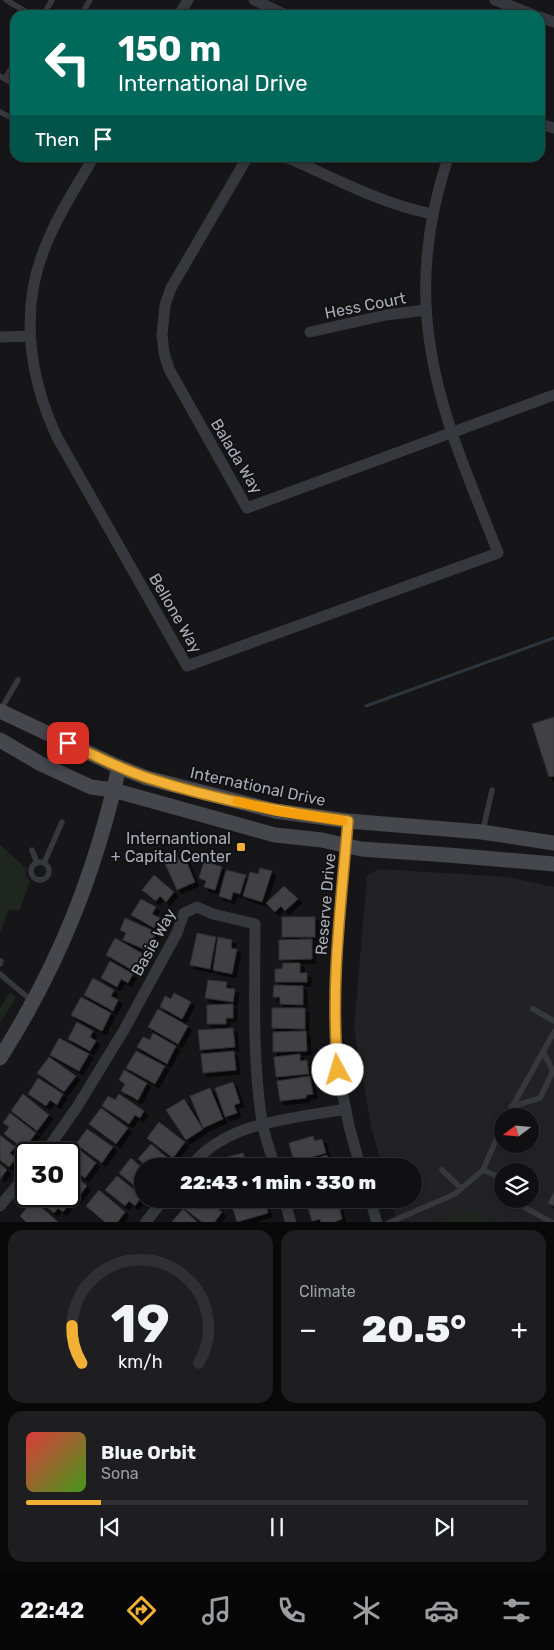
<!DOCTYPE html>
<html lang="en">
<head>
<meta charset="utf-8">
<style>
  body { margin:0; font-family:Rubik,sans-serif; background:#1e1e20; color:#f1f3f6; height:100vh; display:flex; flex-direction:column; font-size:19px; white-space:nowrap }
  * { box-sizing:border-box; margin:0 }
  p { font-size:16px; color:#9c9d9f }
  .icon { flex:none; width:28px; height:28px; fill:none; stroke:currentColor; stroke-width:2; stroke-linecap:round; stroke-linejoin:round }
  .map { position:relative; height:1222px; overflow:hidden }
  .drawer { display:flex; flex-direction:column; gap:8px; padding:8px; background:#09090a; flex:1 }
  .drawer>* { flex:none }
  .top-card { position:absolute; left:10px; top:10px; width:535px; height:152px; border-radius:15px; box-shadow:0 2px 8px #0003,0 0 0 1px #303032; background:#00695c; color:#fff; overflow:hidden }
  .needle { width:32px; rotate:254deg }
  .controls { position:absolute; left:494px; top:1108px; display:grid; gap:10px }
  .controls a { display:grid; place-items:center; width:45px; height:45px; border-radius:50%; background:#101012; box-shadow:0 2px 8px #0003,0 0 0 1px #303032; font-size:25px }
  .speed { position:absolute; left:15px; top:1142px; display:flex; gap:10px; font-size:25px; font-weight:700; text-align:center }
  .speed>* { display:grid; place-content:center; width:65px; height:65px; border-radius:50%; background:#101012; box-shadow:0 2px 8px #0003,0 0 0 1px #303032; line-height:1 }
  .speed .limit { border:2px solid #111; border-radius:8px; background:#fff; color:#111 }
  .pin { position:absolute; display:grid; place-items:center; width:42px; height:42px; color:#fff; margin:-21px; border-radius:10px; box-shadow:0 2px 8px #0006 }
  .me { position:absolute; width:55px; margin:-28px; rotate:354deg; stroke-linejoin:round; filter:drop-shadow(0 0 4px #0008) }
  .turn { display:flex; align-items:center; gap:18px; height:105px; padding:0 25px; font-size:22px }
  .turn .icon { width:65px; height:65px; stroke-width:2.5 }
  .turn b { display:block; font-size:35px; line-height:42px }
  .then { display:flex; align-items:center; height:48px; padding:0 25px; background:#0003; gap:10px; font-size:19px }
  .big { font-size:38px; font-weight:800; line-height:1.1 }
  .drawer .widget { flex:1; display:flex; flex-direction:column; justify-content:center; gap:8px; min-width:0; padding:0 18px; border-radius:15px; background:#1e1e20 }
  .drawer .dial { align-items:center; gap:0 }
  .dial svg { height:130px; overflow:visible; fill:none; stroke:#303032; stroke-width:7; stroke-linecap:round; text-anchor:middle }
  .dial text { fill:#f1f3f6; stroke:none }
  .song { display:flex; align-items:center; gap:15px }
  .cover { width:60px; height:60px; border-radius:8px; background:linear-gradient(135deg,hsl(0 70% 55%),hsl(100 70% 35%)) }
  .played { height:5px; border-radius:2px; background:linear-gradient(90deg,#f2b134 15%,#303032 15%) }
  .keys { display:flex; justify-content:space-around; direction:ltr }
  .heat { display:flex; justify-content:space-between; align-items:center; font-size:28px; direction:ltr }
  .drawer .tiles { flex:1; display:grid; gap:8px; grid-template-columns:1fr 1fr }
  .widget:last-child { grid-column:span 2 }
  .trip { position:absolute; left:134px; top:1158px; width:288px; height:50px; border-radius:25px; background:#101012; box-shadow:0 2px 8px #0003,0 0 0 1px #303032; font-weight:800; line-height:50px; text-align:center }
  .tab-bar { display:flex; height:80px; justify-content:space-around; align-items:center; background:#060607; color:#9c9d9f }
  .tab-bar .icon { width:35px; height:35px }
  .tab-bar .active { color:#f2b134 }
  .tab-bar b { font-size:22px; color:#f1f3f6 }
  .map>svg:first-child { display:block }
</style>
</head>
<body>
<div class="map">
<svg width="554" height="1223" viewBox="0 0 554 1223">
  <defs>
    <filter id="shadow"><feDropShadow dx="4" dy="4" stdDeviation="0" flood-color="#0009"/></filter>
  </defs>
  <rect width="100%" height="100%" fill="#161618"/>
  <path fill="#222225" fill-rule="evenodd" d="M378 869 508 877 554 887V1222H494L473 1209 436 1222H397L391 1199H412V1166H382L371 1126 354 1029 367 876ZM502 1116H530V1144H502ZM502 1171H530V1199H502Z"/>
  <g fill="#1e261f">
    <path d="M0 845 26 868V876L30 882 19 911 9 909 0 933Z"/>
    <path d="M10 992 16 997 0 1023V1008Z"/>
    <path d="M473 1209 494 1222H436Z"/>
  </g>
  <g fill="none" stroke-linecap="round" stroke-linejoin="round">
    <path stroke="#2c353c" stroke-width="3" d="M366 706 554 638"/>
  </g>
  <g fill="#404145" stroke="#303034" filter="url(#shadow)">
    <path d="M554 717V776L549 777 532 724Z"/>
    <path d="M176 854 179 860 185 858 195 882 177 890 163 859Z"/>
    <path d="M204 861 222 867 215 890 204 887 206 881 199 878Z"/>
    <path d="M260 868 272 871 262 902 243 896 250 872 258 874Z"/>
    <path d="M226 870 246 875 240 894 233 892 231 900 219 896Z"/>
    <path d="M154 875 174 892 166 902 160 896 156 901 142 890Z"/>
    <path d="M284 886 298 899 285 911 281 906 275 912 266 903Z"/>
    <path d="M141 899 156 907 152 914 160 918 154 928 131 915Z"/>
    <rect x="282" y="917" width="33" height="20"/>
    <path d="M125 918 156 932 148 951 123 940 126 933 120 930Z"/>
    <path d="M197 933 216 937 210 969 190 965Z"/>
    <path d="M218 937 232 940 231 948 237 949 232 974 213 970Z"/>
    <path d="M115 938 143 954 134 971 106 955Z"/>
    <path d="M312 939V959L279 960V940Z"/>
    <path d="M110 961 133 974 128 983 121 979 117 987 101 978Z"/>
    <path d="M283 963H300V973H307V982H275V969H282Z"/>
    <path d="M93 978 114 990 111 996 118 1000 113 1011 84 995Z"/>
    <path d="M208 980 227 982 226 988 235 989 233 1002 205 998Z"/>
    <path d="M274 985 303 986V1005L280 1004V997H273Z"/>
    <path d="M174 993 191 1002 182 1019 160 1007 165 996 171 999Z"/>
    <path d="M81 997 111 1013 102 1031 71 1015Z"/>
    <path d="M233 1004V1018H226V1024H207V1005Z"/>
    <path d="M272 1008H305V1029L272 1028Z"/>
    <path d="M158 1009 188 1026 178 1044 148 1027Z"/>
    <path d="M77 1022 93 1031 90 1037 96 1041 90 1051 68 1039Z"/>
    <path d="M233 1028 235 1047 200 1050 198 1030Z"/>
    <path d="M306 1031 307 1051 273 1052V1032Z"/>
    <path d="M153 1033 176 1046 167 1064 137 1047 143 1037 150 1040Z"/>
    <path d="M59 1038 89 1054 79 1071 50 1055Z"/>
    <path d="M136 1051 165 1066 155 1084 126 1068Z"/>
    <path d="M234 1051 236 1070 203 1073 201 1054Z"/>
    <path d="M300 1054V1061L307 1060 309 1074 276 1077 274 1057Z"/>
    <path d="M49 1057 76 1076 64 1092 37 1073Z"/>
    <path d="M124 1070 147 1083 138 1100 121 1091 125 1084 119 1080Z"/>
    <path d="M310 1076 313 1094 306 1095V1098L280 1101 277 1081Z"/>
    <path d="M38 1078 63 1094 57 1105 50 1100 46 1106 28 1094Z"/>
    <path d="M233 1082 240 1103 234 1105 237 1113 225 1117 215 1088Z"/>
    <path d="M210 1088 223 1119 203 1128 190 1096Z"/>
    <path d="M23 1094 49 1115 37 1131 11 1111Z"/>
    <path d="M119 1094 144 1111 140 1118 135 1115 129 1124 102 1106 108 1096 115 1100Z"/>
    <path d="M184 1099 203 1129 186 1140 166 1110Z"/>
    <path d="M101 1108 128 1128 116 1144 89 1124Z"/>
    <path d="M10 1113 36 1133 24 1149 4 1134 9 1127 3 1123Z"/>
    <path d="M159 1122 185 1142 173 1158 147 1138Z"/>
    <path d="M87 1129 113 1147 102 1163 76 1144Z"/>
    <path d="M0 1135 15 1147 10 1153 16 1158 9 1167 0 1160Z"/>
    <path d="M313 1136 315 1141 322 1139 326 1153 294 1162 289 1143Z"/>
    <path d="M151 1144 171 1161 167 1166H147L138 1159Z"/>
    <path d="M75 1146 96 1163 85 1178 70 1167 74 1161 69 1157V1154Z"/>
    <path d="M243 1153 245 1160 252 1157 255 1166H226L224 1158Z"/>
    <path d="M327 1155 330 1166H295V1165Z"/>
    <path d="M131 1158 142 1168V1192L119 1173Z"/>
    <path d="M0 1164 7 1170 0 1179Z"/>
    <path d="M69 1170 87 1186 75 1201 69 1196Z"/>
    <path d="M117 1176 142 1196 135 1206 129 1201 125 1206 105 1190Z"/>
    <path d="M99 1190 125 1212 117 1223H106L86 1206Z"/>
    <path d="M554 1192V1206L548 1203Z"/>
    <path d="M64 1196 71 1201 63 1212 58 1208 54 1213 41 1203 45 1196Z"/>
    <path d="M191 1199 197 1203 201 1199H205L222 1212 214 1223H203L184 1208Z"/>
    <path d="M246 1199H264L268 1213 237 1222 231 1203Z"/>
    <path d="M304 1199H331L306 1206Z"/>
    <path d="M33 1200 58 1222V1223H27L20 1216Z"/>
    <path d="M334 1201 336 1208 339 1207 342 1219 332 1223H321L320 1219 312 1221 308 1208Z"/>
    <path d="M183 1209 198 1223H171Z"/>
  </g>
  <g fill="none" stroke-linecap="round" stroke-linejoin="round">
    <g stroke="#37383d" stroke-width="5.5">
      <path d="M6 0 32 15"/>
      <path d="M43 15 52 0"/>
      <path d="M81 15 90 0"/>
      <path d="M0 76 15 85"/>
      <path d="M5 79 15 62"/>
      <path d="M0 112 12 118 15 116"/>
      <path d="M0 711 18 680"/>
      <path d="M483 830 492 790"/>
      <path d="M32 850 37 863"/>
      <circle cx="40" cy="871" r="9"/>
      <path d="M44 863 62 822"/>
      <path d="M0 964 1 961"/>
      <path d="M0 974 32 1001"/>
      <path d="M533 1009 554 1021"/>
      <path d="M511 1107 540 1098 553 1071 543 1051"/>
      <path d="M507 1116 554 1032"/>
      <path d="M442 1170 461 1188"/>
      <path d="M483 1170 502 1126"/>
      <path d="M530 1189V1190"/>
      <path d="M527 1199 524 1207 553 1223"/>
      <path d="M388 1223 455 1194 483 1170 502 1178"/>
    </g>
    <g stroke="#37383d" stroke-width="11">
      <path d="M254 0 286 15"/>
      <path d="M495 0 534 15"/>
      <path d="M179 15 188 0"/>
      <path d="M540 17 554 22"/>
      <path d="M540 124 554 128"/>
      <path d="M93 158C77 186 58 214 46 245 19 308 29 377 57 437L187 666 498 553C472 485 440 416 430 344 420 281 428 218 448 158"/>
      <path d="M247 158 171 288 165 305 162 335 164 353 169 369 247 508 554 395"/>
      <path d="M288 158C335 178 381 204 432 214"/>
      <path d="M310 332 386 315 426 310"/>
      <path d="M0 337 30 336"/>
      <path d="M348 821 335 975V1037L338 1070 349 1126 360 1166"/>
      <path d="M44 1154 77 1107 124 1030 177 933 184 913 197 907 213 914 255 924C255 990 252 1057 262 1122 265 1137 270 1152 275 1166"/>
      <path d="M191 1166C227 1121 292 1119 346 1109"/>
      <path d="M284 1199 291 1223"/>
      <path d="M370 1199 377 1223"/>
      <path d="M0 1206 26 1175"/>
      <path d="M145 1223 164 1199"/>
    </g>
    <g stroke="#45474d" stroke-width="15">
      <path d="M0 711 119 767 147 778 275 811 348 821 482 832 554 843"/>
      <path d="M0 740 41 764 91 787 113 790 275 835 322 840 361 849 448 855 554 864"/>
      <path d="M0 1058C59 965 95 874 119 767"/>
    </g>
  </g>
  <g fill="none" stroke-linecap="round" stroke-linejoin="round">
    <g stroke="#9d7322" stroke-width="12">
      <path id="route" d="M68 743C94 755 120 769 148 778 212 799 281 812 348 821 341 904 330 987 338 1070"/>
    </g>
    <use href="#route" stroke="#f2b134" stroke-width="9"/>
    <path stroke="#f59e0b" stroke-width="9" d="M237 801 275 811 343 821"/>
  </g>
  <rect fill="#f2b134" stroke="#111113" stroke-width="2" x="236" y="842" width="10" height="10" rx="2.5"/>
  <g text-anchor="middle" stroke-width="4" stroke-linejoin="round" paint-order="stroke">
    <g font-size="16" fill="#a8adb8" stroke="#111113">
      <text transform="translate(365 305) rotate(-11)" y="6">Hess Court</text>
      <text transform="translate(237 456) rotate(59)" y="6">Balada Way</text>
      <text transform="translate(176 613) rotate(60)" y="6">Bellone Way</text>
      <text transform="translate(258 786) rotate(12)" y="6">International Drive</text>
      <text transform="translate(325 904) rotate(-85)" y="6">Reserve Drive</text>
      <text transform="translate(153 942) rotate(-61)" y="6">Basie Way</text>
    </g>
    <g font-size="16" fill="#a8adb8" stroke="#111113" text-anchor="end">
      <text x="231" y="844">Internantional<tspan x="231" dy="18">+ Capital Center</tspan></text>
    </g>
  </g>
</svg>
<div class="controls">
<a><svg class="needle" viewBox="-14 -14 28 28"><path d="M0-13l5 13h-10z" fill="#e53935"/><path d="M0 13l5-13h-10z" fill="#9c9d9f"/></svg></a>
<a><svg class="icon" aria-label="layers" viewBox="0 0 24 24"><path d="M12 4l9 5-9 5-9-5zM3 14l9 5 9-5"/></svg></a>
</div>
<div class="speed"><div class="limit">30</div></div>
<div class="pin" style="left:68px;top:743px;background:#d93025"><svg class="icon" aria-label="arrive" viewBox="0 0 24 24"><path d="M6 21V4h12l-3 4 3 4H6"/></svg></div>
<svg class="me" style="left:338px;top:1070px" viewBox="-20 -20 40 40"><circle r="19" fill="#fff"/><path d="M0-13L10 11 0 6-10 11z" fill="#f2b134"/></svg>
<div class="trip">22:43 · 1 min · 330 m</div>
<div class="top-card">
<div class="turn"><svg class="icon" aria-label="left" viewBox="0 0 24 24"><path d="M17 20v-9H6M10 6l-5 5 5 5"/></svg><div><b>150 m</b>International Drive</div></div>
<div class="then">Then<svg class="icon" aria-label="arrive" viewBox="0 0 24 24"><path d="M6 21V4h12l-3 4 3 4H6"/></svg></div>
</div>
</div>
<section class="drawer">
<div class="tiles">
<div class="widget dial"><svg viewBox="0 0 100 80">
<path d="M14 69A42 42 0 1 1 86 69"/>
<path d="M14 69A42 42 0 0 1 8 46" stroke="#f2b134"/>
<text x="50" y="56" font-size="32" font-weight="700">19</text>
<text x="50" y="72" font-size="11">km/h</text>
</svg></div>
<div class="widget"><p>Climate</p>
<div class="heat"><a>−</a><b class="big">20.5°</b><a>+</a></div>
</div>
<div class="widget">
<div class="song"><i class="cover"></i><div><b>Blue Orbit</b><p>Sona</p></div></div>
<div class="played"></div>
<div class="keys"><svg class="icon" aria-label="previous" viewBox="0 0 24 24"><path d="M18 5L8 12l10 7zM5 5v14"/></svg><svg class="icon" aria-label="pause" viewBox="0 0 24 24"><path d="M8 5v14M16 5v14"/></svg><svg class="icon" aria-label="next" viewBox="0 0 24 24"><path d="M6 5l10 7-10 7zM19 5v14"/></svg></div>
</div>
</div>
</section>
<nav class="tab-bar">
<b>22:42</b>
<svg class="icon active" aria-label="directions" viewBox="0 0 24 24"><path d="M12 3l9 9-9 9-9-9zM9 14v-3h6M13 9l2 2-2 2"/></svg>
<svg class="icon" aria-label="music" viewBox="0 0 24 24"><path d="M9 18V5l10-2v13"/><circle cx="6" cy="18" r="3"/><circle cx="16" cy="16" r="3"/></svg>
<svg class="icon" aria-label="phone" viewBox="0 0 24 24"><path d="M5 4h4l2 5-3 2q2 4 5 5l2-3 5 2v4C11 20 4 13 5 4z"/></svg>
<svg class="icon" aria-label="climate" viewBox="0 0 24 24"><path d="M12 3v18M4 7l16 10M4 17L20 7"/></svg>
<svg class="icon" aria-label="car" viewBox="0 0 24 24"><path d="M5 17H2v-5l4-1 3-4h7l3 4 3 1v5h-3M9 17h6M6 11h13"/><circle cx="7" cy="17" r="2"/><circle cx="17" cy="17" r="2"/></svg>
<svg class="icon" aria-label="filters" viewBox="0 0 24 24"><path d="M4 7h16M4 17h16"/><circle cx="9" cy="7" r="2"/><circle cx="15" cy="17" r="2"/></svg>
</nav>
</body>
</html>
